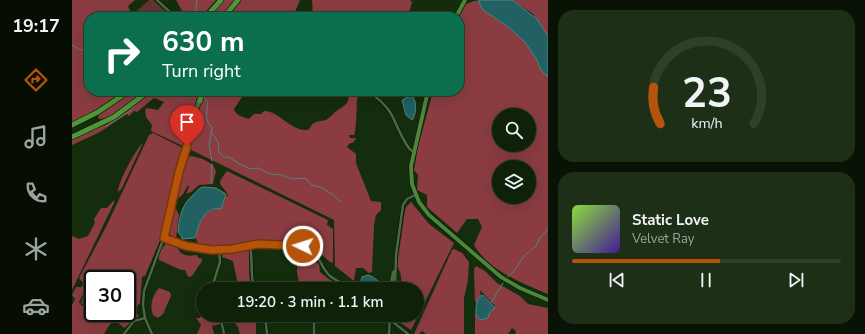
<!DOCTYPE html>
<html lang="en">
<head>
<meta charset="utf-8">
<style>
  body { margin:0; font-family:"Nunito Sans",sans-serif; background:#1d2f17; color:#f1f3f6; height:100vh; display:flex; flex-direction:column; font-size:15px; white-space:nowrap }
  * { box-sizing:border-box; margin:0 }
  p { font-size:13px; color:#9ba49c }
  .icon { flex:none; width:22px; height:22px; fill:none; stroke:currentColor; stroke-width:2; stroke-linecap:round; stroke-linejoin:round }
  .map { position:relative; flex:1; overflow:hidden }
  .side { display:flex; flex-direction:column; gap:10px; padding:10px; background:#081305; width:317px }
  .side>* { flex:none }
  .banner { position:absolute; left:12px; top:12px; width:380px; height:84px; border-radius:16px; box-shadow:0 4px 16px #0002,0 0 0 1px #2f3f2a; background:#0b6e4f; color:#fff; overflow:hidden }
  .tools { position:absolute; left:420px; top:108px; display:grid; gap:8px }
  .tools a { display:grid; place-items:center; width:44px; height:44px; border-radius:50%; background:#0f2209; box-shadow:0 4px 16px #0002,0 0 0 1px #2f3f2a; font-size:20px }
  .speed { position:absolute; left:12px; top:270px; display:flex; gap:8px; font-size:20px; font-weight:700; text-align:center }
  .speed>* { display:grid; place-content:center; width:52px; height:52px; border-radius:50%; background:#0f2209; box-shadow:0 4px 16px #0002,0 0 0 1px #2f3f2a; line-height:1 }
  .speed .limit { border:2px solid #111; border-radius:6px; background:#fff; color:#111 }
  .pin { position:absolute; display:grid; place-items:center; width:34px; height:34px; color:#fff; margin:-41px -17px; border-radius:50% 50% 50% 0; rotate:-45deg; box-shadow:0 0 4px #0007 }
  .pin .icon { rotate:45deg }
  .me { position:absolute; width:44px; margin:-22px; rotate:274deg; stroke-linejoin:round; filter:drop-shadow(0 0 3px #0008) }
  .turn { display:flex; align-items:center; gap:14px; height:84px; padding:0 12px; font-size:18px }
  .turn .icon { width:52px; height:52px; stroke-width:2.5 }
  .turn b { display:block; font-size:28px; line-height:34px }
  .side .widget { flex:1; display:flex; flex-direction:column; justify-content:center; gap:6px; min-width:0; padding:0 14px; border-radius:16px; background:#1d2f17 }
  .side .dial { align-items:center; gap:0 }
  .dial svg { height:104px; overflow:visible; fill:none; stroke:#2f3f2a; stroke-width:7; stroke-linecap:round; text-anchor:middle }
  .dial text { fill:#f1f3f6; stroke:none }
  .song { display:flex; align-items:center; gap:12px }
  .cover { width:48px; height:48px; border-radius:6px; background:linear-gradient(135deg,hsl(90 70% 55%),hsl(260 70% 35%)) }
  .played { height:4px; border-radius:2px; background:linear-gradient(90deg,#b45309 55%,#2f3f2a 55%) }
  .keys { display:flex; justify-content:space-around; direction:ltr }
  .trip { position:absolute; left:124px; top:282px; width:228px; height:40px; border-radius:20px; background:#0f2209; box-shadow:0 4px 16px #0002,0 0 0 1px #2f3f2a; font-weight:600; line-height:40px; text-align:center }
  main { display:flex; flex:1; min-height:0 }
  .dock { display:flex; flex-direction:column; width:72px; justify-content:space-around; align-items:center; background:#060e04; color:#9ba49c }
  .dock .icon { width:28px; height:28px }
  .dock .selected { color:#b45309 }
  .dock b { font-size:18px; color:#f1f3f6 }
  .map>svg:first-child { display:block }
</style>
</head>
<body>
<main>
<nav class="dock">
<b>19:17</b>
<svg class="icon selected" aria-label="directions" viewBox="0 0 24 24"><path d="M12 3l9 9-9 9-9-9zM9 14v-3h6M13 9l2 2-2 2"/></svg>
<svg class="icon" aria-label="music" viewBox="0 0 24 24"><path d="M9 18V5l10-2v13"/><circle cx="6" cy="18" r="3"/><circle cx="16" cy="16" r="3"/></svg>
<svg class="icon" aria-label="phone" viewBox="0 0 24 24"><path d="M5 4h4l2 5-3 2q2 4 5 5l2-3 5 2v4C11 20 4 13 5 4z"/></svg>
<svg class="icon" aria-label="climate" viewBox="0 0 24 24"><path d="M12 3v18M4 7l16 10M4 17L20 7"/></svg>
<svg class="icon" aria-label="car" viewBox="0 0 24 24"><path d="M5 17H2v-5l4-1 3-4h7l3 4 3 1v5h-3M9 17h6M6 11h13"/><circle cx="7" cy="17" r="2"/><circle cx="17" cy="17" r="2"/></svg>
</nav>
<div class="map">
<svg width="476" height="334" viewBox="0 0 476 334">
  <rect width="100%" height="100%" fill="#142d0c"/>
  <g fill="#653234">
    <path d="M77 0H81L93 11 87 17H58Z"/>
    <path d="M17 285 21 287V309L8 303Z"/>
  </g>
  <g fill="#8a3c41" fill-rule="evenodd">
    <path d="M0 0H63L56 6 58 11 54 17H17V91H52L21 112 0 123Z"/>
    <path d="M104 0H144L129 17H106L110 11Z"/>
    <path d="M150 0H163L148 17H135Z"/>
    <path d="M169 0H228L222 14 224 17H155Z"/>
    <path d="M240 0H338L340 2 336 17H241Z"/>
    <path d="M440 0H476V36L461 14Z"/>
    <path d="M402 1H407L411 10 435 26 452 41 465 60 469 70 476 77V294C450 283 417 271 402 245L410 227 406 219H395L385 233 355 207V195L345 190 346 175 342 170 346 147 361 91H387V17L394 4ZM427 115H457V145H427ZM427 167H457V197H427Z"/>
    <path d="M60 91H127L126 100 113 147 79 131 80 125 74 117 73 110 75 108 86 110 92 102 82 98 65 112 62 111 57 116 55 114 28 132 0 145V137L36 124 42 117 28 119 26 118 27 115Z"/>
    <path d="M130 91H174L162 109C163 115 171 117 177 119L182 114H189L192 111C205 110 217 129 233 130 239 131 238 125 242 123 245 121 250 121 254 120 257 118 260 115 263 112 272 105 279 105 276 91H286C284 104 285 118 283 132L282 135H277L278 138H284L282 142 277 144 275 147 284 154V163L299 201 309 202V210L304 215 302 225 300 272 297 273 291 268H284L282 281 263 266 262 220 117 149 115 146Z"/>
    <path d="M81 133 109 147 110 151 105 168 92 231 73 276 70 277 68 303 62 310 67 316 52 328 44 321H40L32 334H0V305L3 299 0 295 4 287H9L12 284 7 278 34 227 77 135ZM21 279H55V313H32L30 315 21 313V311L9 305 7 302 16 284 21 286Z"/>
    <path d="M71 143 50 188 46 192C45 184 64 148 71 143Z"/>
    <path d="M120 156 131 159 141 165 144 171 141 184 127 185 119 192 114 194 117 187 116 185 111 194 107 198 105 196 113 161 115 157Z"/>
    <path d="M155 171 256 220 255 225 261 229V263L258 262 249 254V248L224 241 193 240 153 246 126 244 124 239C125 225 132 207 149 209L153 197 156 195C150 183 142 187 155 171Z"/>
    <path d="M42 200V203L0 290V236L7 239 16 236 23 223 22 219 29 208H35Z"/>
    <path d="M339 202 357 224 382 243 339 330 323 319V315H345V289H328C331 281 329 272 325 266L333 210 334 207Z"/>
    <path d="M103 207 107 215 104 238 102 239 97 233Z"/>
    <path d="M97 243 105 247C109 255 114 257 124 255L128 259 130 258V261L120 276 117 277 115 275 113 270H109L87 260C86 253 91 244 97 243Z"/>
    <path d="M173 248 177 250V275L180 289H167L161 261 150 257V253L153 251Z"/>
    <path d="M222 248 234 251 237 258 247 264 248 272 258 280 266 283V287L255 281 250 285V289H228L225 272 226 251Z"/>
    <path d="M382 249 390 253 397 262 396 280 392 298V334H354L350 331 347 334H342L380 250Z"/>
    <path d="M404 266 413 271 425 283 448 296 456 304 476 308V334H443L444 331 440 328 436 334H403V314L416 318 417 314 423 306 408 290 409 296 404 303 403 301 402 269Z"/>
    <path d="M87 288 98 292 99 296 91 314 86 318 81 315C77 305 81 295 87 288Z"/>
    <path d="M131 312V315H147L148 324 140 326 142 334H125L129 325 124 318H128Z"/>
    <path d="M164 315H190L191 320 184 323V334H168L166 327 162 322 164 319Z"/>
  </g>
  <g fill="#216163" stroke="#548580">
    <path d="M406 0H440L465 19 476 36V77L469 70 465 60 452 41 435 26 411 10Z"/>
    <path d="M338 96 341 97C345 102 344 116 340 120L334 115 330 100Z"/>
    <path d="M131 187 144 188 154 194 149 209C132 206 127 224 123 238L110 239V237L106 232C107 218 110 204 121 195 125 192 126 188 131 187Z"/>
    <path d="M296 275 301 277 306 281 299 289 292 285 289 280 290 277Z"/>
    <path d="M411 295 423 308 418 312 416 318 409 320 404 316C404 308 403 299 411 295Z"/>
  </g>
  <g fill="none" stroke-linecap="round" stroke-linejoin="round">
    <g stroke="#548580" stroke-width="1">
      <path d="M121 17 123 14 125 0"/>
      <path d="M0 45 8 50 17 49"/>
      <path d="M123 91V92"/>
      <path d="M132 97 136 103C135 108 134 114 135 120L140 128 137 145 140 161"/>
      <path d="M63 99 64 91"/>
      <path d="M34 126 58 111 62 107"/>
      <path d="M139 132 146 142 147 153 152 157H157L167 164 179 169 186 168 198 174 210 175 220 179 233 178 240 185 248 187 260 194 269 202"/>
      <path d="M139 183 140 164"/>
      <path d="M459 250 464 246 468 238 476 229"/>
      <path d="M435 277C448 269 446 259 457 252"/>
      <path d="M419 303 431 283"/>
    </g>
    <g stroke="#011400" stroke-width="3.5">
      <g id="minor">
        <path d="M85 0 100 14"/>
        <path d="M295 91C305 97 312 103 318 112 324 121 333 149 342 152"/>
        <path d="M113 151 128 101"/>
        <path d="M92 238C110 245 128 250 148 250 171 249 216 237 236 248 248 254 248 267 258 276 264 281 273 283 278 289"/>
        <path d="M178 245C181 260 178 275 182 289"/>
        <path d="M319 283 321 272"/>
        <path d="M320 283 322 271"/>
        <path d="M319 285V289"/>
        <path d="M142 289V281L148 262 147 250"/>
        <path d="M323 289 324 255 331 205 335 199 343 195"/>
        <path d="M148 315 152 334"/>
        <path d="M193 315 195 334"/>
        <path d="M312 315 336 334"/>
        <path d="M52 334 62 321 73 318"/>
        <path d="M80 334 73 318 71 305 72 291 95 229 113 147 126 100"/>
        <path d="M242 334V315"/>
        <path d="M317 334 318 315"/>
      </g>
    </g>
    <g stroke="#011400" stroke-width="5">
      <g id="major">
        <path d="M384 17 393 0"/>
        <path d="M356 91 339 166 340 184 347 202 357 215 429 277 448 288 476 300"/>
      </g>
    </g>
    <g stroke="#011400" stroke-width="6">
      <g id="highway">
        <path d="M134 17 149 0"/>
        <path d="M152 17 166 0"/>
        <path d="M128 101 130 91"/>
        <path d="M0 125 26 112 57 91"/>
        <path d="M0 137 42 117 77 91"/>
      </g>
    </g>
    <use href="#minor" stroke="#4d6844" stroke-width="2.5"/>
    <use href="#major" stroke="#4f843d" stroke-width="4"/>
    <use href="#highway" stroke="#519638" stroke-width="5"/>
  </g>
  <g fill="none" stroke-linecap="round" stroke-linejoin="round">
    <g stroke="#753606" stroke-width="10">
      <path id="route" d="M115 146 107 172 92 238 114 246 140 250 160 249 186 244 231 246"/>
    </g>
    <use href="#route" stroke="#b45309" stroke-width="7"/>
  </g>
</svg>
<div class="tools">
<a><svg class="icon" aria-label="search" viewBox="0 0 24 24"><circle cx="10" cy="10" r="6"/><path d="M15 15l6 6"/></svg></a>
<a><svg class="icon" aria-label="layers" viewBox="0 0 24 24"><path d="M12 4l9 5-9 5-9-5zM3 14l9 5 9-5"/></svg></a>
</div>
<div class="speed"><div class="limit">30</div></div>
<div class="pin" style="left:115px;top:146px;background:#d93025"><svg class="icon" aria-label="arrive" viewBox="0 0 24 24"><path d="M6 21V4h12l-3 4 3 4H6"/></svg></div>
<svg class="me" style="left:231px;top:246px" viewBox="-20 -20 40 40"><circle r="17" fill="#b45309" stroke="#fff" stroke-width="3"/><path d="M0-11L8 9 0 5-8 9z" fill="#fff"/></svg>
<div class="trip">19:20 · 3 min · 1.1 km</div>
<div class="banner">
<div class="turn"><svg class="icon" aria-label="right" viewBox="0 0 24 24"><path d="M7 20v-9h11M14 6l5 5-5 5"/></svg><div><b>630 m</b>Turn right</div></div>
</div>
</div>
<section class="side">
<div class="widget dial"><svg viewBox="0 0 100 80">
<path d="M14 69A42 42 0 1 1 86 69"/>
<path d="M14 69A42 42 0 0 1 9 41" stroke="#b45309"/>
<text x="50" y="56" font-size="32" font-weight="700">23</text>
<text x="50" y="72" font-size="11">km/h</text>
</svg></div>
<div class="widget">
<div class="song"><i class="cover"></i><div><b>Static Love</b><p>Velvet Ray</p></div></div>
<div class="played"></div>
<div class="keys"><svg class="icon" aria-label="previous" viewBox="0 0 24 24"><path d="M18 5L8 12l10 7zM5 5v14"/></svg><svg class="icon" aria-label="pause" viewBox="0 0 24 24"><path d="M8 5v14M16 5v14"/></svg><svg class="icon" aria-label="next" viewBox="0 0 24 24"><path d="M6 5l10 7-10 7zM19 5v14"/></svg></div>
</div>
</section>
</main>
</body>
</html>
